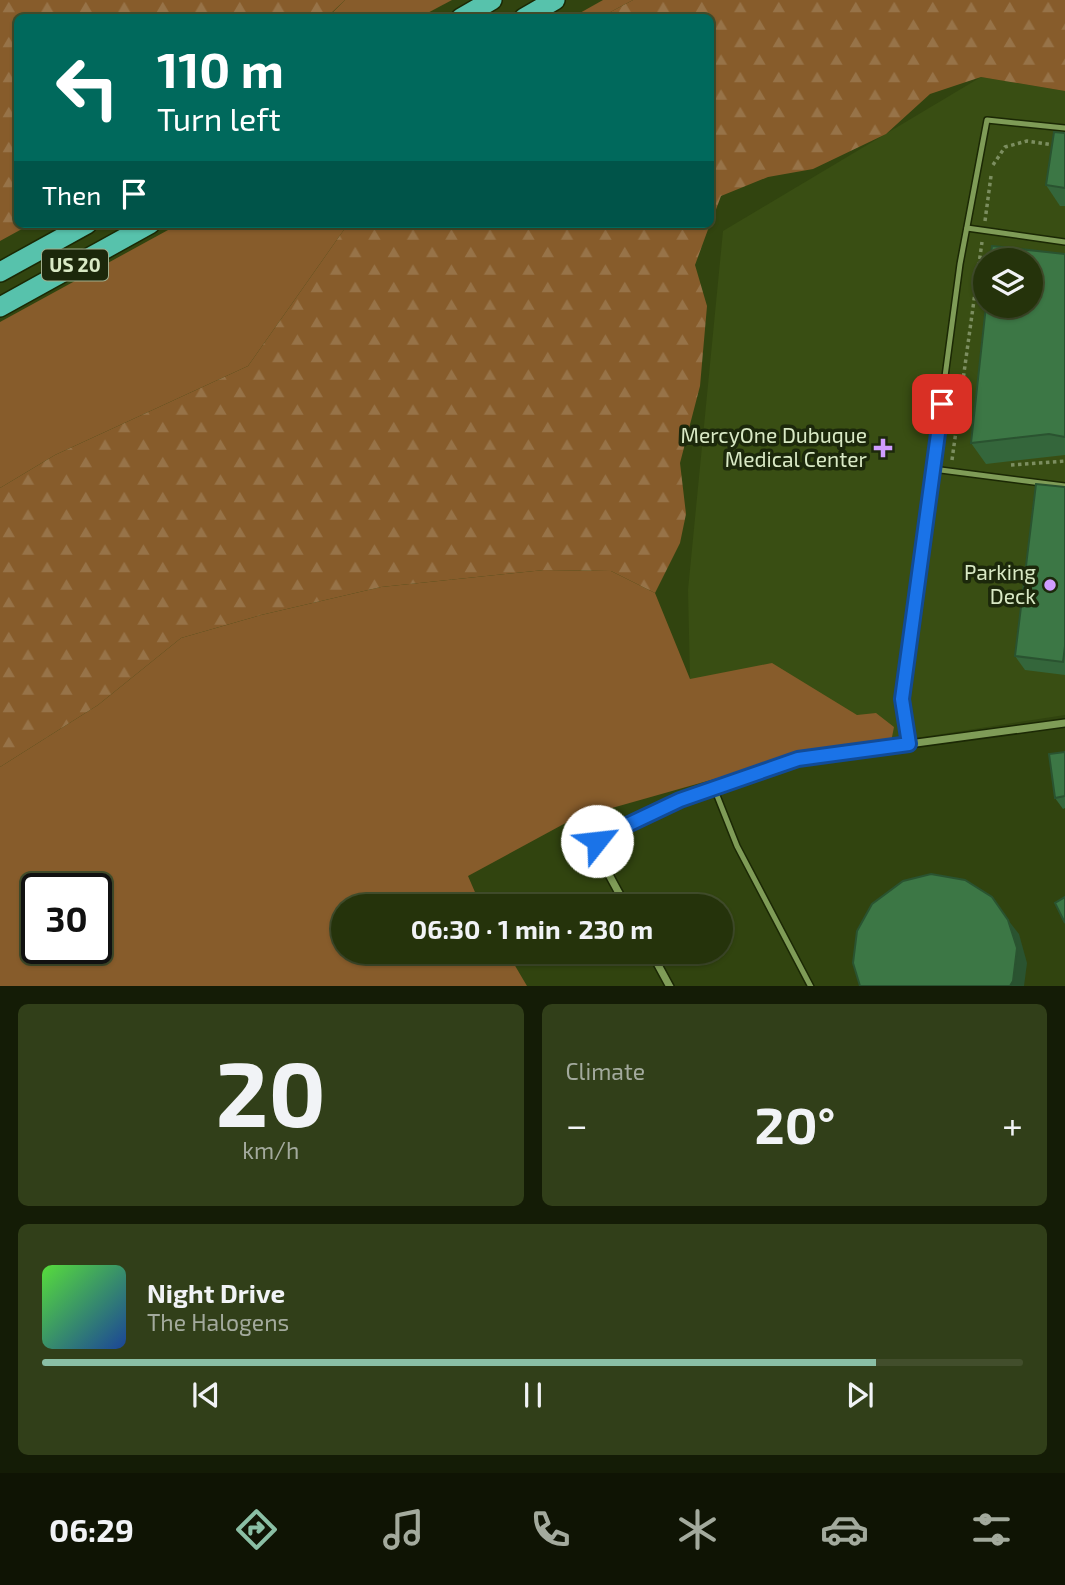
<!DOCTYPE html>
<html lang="en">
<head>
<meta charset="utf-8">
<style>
  body { margin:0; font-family:"Exo 2",sans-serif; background:#313f19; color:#f1f3f6; height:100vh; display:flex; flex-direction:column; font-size:26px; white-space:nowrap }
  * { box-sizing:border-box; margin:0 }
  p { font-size:23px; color:#a3aa9d }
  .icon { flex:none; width:38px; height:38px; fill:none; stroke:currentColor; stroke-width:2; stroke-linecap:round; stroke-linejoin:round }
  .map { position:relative; height:986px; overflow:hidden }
  .side { display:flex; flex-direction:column; gap:18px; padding:18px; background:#141c06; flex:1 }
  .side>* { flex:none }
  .banner { position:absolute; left:14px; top:14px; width:700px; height:214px; border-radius:10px; box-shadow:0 2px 5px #0004,0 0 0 2px #424e2c; background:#00695c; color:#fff; overflow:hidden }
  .tools { position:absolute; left:973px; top:248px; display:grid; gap:14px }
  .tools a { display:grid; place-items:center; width:70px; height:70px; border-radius:50%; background:#25330b; box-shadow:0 2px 5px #0004,0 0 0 2px #424e2c; font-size:35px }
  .speed { position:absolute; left:21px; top:873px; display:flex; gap:14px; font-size:35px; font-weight:700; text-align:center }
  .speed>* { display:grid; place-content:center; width:91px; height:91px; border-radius:50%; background:#25330b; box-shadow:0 2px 5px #0004,0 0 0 2px #424e2c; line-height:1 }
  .speed .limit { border:4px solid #111; border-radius:10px; background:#fff; color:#111 }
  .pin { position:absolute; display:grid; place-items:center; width:60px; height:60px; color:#fff; margin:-30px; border-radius:14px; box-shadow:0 4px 10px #0006 }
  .me { position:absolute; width:77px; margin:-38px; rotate:61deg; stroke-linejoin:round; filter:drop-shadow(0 0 5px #0008) }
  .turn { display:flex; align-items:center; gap:24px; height:147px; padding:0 28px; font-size:32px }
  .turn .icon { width:91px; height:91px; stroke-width:2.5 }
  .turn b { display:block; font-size:49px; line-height:60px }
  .then { display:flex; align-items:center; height:66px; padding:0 28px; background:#0003; gap:14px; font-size:26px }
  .big { font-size:52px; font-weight:700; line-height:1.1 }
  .side .tile { flex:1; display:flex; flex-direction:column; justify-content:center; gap:10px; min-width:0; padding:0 24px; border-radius:10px; background:#313f19 }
  .side .dial { align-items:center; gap:0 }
  .dial b { font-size:91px; line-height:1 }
  .song { display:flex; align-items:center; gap:21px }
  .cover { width:84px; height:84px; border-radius:10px; background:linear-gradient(135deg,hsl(110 70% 55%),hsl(220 70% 35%)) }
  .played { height:7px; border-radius:4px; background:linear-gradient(90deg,#8abfa5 85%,#424e2c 85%) }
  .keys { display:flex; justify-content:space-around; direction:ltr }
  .heat { display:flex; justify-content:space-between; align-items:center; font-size:38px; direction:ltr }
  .side .tiles { flex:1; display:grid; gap:18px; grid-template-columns:1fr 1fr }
  .tile:last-child { grid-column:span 2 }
  .trip { position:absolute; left:331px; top:894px; width:402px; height:70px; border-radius:35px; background:#25330b; box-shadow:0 2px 5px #0004,0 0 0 2px #424e2c; font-weight:700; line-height:70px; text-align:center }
  .dock { display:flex; height:112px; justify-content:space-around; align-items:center; background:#0f1404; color:#a3aa9d }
  .dock .icon { width:49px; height:49px }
  .dock .on { color:#8abfa5 }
  .dock b { font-size:32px; color:#f1f3f6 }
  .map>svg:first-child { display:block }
</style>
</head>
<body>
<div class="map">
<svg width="1065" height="987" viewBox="0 0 1065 987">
  <defs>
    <pattern id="forest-firs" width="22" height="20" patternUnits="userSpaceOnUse" patternTransform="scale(1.75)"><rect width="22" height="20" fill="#875c2b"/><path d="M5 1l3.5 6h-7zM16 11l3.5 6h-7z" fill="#977348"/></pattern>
  </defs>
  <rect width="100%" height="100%" fill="#31440f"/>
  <path fill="#394e13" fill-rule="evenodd" d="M981 77 1065 91V715L792 757 690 679 688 590 723 231ZM985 261H1031V306H985Z"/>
  <g fill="#875c2b" fill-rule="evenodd">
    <path d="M345 0H452L420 17 327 18Z"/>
    <path d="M603 0H633L601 17 571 18Z"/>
    <path d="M179 224H348L248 366 55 455 0 488V322Z"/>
    <path d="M544 570 611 571 655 593 690 679 772 663 857 715 876 713 894 727 891 742 792 757 573 819 468 876 481 906H343V952H507L527 986 0 987V767L98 705 181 638 261 615 381 587ZM37 889H96V948H37Z"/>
  </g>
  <g fill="url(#forest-firs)">
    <path d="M0 0H345L327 17 18 18V224H31L0 241Z"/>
    <path d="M633 0H1065V91L981 77 930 94 886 134 813 169 768 177 721 196 711 223 710 18 601 17Z"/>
    <path d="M348 224H710L695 265 707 306 700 386 680 463 686 514 680 543 655 593 611 571 544 570 381 587 261 615 181 638 98 705 0 767V488L55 455 248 366Z"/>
  </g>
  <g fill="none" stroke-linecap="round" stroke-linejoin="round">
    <g stroke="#1b2804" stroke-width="8">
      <g id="service">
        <path d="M967 228 1065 242"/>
        <path d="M933 469 1065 486"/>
        <path d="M909 744 902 699 960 264 987 120 1065 128"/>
        <path d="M714 788 737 846 811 987"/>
      </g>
    </g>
    <g stroke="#1b2804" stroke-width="10">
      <g id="minor">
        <path d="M626 906 595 849 597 841 680 800 798 759 1065 723"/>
        <path d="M651 952 670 987"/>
      </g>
    </g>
    <g stroke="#1b2804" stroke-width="22">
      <g id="trunk">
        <path d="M461 18 492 0"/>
        <path d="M524 18 555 0"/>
        <path d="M0 272 87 224"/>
        <path d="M0 307 150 224"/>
      </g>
    </g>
    <g stroke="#7c8e60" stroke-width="3.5" stroke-dasharray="3.5 3.5" stroke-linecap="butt">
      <path d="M993 165 1005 147 1027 141 1054 145"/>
      <path d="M985 221 991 176"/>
      <path d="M952 460 982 242"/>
      <path d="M1011 465 1065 461"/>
    </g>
    <use href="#service" stroke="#7f9c57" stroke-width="5"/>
    <use href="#minor" stroke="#7f9c57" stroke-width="7"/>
    <use href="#trunk" stroke="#57c2ac" stroke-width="19"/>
  </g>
  <g fill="#34663b">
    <path d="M1065 133V206H1060L1046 185Z"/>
    <path d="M1065 254V455L986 464 971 443Z"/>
    <path d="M1065 487V675L1025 670 1015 656Z"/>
    <path d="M1065 752V808L1063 809 1055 798Z"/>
  </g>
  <path fill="#2a5330" d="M1008 920 1019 934 1027 963 1024 986H1010Z"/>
  <g fill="#3c7745" stroke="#2a5330" stroke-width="2">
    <path d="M1054 132 1065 133V188L1046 185Z"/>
    <path d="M992 246 1065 254V437L1049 434 971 443 986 306H1031V261H990Z"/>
    <path d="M1036 484 1065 487V646L1063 662 1015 656Z"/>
    <path d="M1065 752V796L1055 798 1049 754Z"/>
    <path d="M931 874 965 880 992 897 1008 920 1017 948 1013 981 1010 986H860L853 963 857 931 872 904 903 881Z"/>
    <path d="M1065 897V923L1055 903Z"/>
  </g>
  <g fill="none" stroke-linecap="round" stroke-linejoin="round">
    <g stroke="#114b97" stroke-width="18">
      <path id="route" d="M597 841 602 837 680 800 798 759 909 744 902 699 942 404"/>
    </g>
    <use href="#route" stroke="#1a73e8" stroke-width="12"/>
  </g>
  <g fill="#d09dff" stroke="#1c280b" stroke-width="2.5">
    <path d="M879.5 437.5h7v7h7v7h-7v7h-7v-7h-7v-7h7z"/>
    <circle cx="1050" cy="585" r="7"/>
  </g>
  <g text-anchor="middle" stroke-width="7" stroke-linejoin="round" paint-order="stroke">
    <rect fill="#1c280b" stroke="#a0af8d" stroke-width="2" x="42" y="249.5" width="66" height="31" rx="5"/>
    <g font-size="19" font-weight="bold" fill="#d9e9c5">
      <text x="75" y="272">US 20</text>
    </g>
    <g font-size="21" fill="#d9e9c5" stroke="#1c280b" text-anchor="end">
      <text x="867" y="443">MercyOne Dubuque<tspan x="867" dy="24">Medical Center</tspan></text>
      <text x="1036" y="580">Parking<tspan x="1036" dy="24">Deck</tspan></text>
    </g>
  </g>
</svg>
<div class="tools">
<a><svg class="icon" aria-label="layers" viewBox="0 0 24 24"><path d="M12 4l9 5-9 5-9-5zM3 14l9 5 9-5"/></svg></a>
</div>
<div class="speed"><div class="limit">30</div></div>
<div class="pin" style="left:942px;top:404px;background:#d93025"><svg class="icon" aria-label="arrive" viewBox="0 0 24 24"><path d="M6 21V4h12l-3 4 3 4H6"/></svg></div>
<svg class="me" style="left:597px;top:841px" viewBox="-20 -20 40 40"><circle r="19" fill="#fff"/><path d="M0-13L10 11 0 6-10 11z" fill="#1a73e8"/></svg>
<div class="trip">06:30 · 1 min · 230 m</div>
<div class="banner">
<div class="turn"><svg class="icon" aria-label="left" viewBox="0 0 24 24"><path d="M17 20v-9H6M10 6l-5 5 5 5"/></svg><div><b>110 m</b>Turn left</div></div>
<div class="then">Then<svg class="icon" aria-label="arrive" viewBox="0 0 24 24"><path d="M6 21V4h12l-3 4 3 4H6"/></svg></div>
</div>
</div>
<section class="side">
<div class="tiles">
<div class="tile dial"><b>20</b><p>km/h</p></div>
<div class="tile"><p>Climate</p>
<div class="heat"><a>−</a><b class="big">20°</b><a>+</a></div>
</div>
<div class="tile">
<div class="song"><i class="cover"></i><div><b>Night Drive</b><p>The Halogens</p></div></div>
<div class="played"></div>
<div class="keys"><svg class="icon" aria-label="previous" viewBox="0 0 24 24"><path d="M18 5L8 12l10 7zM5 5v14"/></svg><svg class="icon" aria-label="pause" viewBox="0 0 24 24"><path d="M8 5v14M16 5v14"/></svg><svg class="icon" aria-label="next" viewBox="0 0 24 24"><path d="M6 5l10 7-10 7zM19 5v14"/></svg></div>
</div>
</div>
</section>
<nav class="dock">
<b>06:29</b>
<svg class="icon on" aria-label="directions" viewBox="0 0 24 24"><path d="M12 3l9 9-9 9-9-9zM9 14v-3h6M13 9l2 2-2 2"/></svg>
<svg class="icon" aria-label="music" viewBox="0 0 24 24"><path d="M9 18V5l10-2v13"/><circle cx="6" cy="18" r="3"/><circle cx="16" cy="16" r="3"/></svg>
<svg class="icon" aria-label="phone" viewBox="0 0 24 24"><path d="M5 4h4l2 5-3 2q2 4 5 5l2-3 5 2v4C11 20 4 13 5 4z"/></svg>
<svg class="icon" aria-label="climate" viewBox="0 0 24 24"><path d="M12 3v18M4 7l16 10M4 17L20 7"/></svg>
<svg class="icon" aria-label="car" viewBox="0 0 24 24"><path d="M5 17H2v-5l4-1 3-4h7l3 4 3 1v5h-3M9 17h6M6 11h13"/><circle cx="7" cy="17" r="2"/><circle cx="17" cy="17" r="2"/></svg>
<svg class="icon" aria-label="filters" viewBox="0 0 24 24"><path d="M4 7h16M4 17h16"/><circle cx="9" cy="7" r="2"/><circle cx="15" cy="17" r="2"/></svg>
</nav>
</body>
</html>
